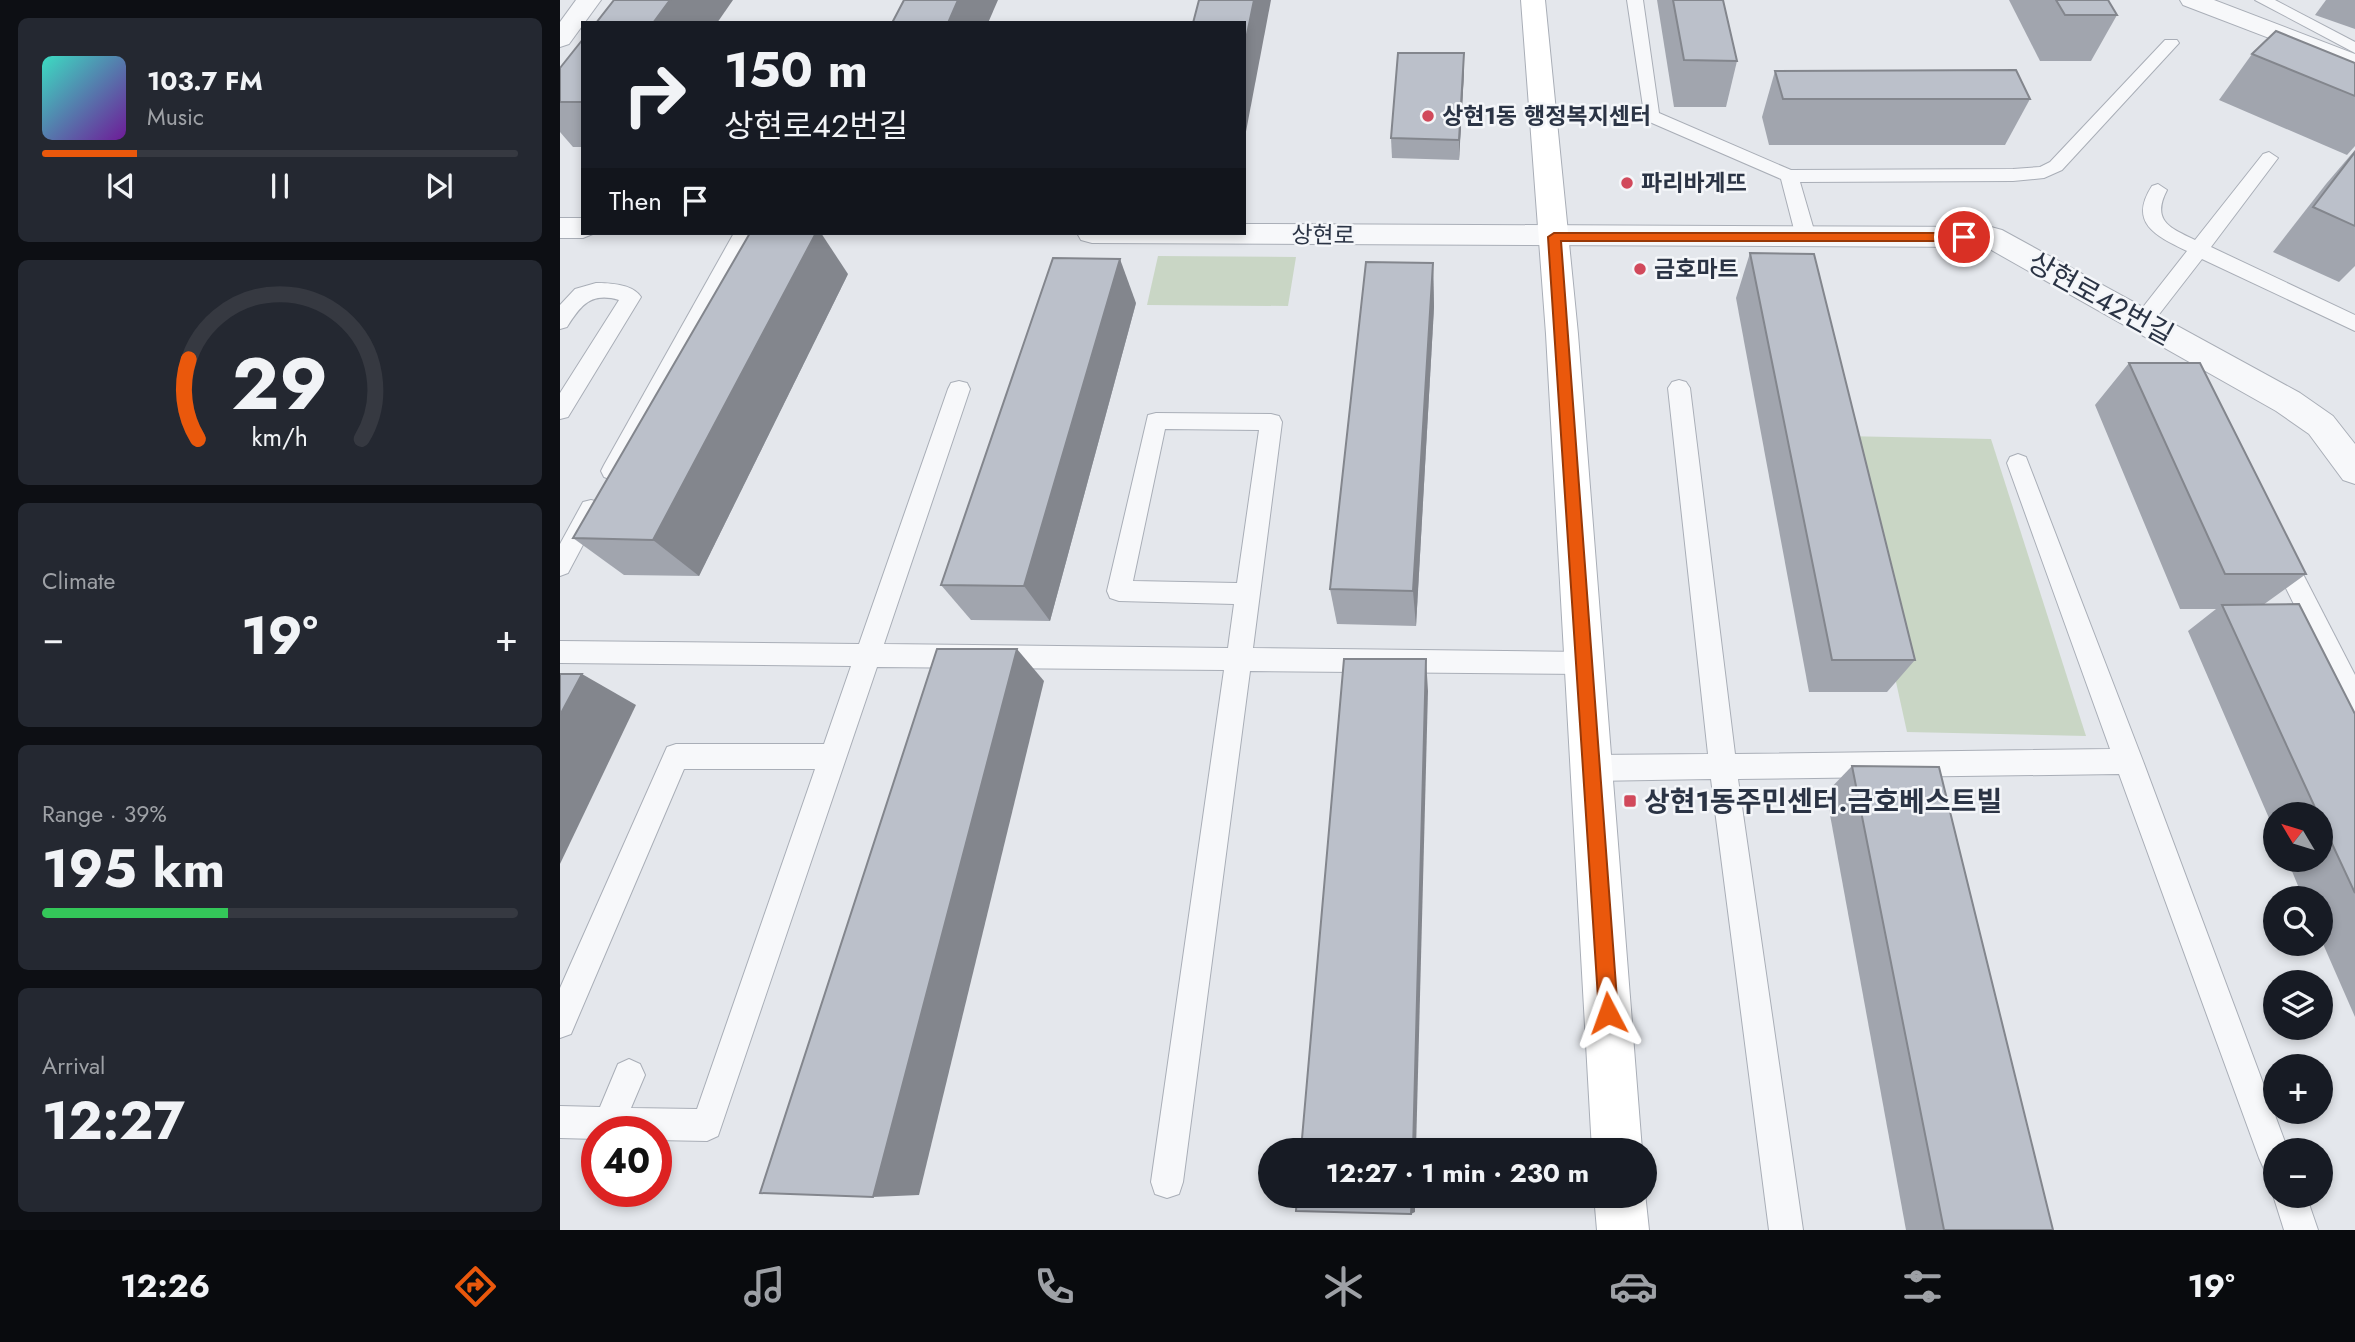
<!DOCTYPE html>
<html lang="en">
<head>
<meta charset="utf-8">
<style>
  body { margin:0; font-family:Jost,"Noto Sans KR",sans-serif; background:#242831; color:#f1f3f6; height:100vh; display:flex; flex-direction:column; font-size:26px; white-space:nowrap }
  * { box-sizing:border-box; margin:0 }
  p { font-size:23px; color:#9ea1a6 }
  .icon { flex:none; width:38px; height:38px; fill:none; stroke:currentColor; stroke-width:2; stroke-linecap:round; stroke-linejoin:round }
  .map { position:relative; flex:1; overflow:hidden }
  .sheet { display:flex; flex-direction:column; gap:18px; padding:18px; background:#0d0f14; width:560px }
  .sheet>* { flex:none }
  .banner { position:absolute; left:21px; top:21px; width:665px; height:214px; border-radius:0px; box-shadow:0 4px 10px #0003; background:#171b24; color:#f1f3f6; overflow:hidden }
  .needle { width:46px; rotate:308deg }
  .controls { position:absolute; left:1703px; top:802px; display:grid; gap:14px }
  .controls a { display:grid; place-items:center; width:70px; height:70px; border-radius:50%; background:#171b24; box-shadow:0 4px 10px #0003; font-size:35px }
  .speed { position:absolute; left:21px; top:1116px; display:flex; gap:14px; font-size:35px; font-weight:700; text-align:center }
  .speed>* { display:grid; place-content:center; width:91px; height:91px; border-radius:50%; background:#171b24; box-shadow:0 4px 10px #0003; line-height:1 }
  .speed .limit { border:10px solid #d22; background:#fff; color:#111 }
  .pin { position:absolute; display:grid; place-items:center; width:60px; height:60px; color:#fff; margin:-30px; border:4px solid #fff; border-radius:50%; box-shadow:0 2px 7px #0007 }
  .me { position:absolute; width:77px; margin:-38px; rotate:356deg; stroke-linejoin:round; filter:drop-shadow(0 0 5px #0008) }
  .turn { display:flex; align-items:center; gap:24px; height:147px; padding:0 28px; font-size:32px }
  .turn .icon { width:91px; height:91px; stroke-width:2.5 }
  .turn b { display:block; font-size:49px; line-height:60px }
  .then { display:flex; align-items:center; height:66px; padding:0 28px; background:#0003; gap:14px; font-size:26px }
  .big { font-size:52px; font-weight:700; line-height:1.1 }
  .sheet .tile { flex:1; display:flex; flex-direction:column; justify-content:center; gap:10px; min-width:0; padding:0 24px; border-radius:10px; background:#242831 }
  .sheet .dial { align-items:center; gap:0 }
  .dial svg { height:182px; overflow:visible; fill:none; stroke:#363941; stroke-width:7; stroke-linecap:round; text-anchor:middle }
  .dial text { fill:#f1f3f6; stroke:none }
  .song { display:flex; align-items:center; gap:21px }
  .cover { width:84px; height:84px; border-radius:10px; background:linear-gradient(135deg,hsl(170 70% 55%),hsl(280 70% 35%)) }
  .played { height:7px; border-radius:4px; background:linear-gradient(90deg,#ea580c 20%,#363941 20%) }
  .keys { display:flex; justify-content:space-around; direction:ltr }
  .heat { display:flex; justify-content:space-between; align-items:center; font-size:38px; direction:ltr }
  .charge { height:10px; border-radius:5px; background:linear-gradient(90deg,#34c759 39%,#363941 0) }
  .trip { position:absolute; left:698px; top:1138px; width:399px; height:70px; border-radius:35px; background:#171b24; box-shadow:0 4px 10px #0003; font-weight:700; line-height:70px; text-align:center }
  .dock { display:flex; height:112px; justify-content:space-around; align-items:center; background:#090b0e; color:#9ea1a6 }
  .dock .icon { width:49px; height:49px }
  .dock .active { color:#ea580c }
  .dock b { font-size:32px; color:#f1f3f6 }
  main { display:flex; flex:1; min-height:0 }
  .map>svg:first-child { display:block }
</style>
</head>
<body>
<main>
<section class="sheet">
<div class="tile">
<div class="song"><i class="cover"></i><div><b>103.7 FM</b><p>Music</p></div></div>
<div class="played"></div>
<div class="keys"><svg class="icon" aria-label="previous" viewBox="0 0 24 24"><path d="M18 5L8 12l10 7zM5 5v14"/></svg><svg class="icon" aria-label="pause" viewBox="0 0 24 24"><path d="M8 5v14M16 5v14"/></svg><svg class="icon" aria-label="next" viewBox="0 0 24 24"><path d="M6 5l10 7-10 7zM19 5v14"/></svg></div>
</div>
<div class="tile dial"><svg viewBox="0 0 100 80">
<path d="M14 69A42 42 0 1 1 86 69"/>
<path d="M14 69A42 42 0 0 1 10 34" stroke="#ea580c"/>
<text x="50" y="56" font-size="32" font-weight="700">29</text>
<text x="50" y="72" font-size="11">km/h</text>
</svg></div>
<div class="tile"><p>Climate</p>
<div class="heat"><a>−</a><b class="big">19°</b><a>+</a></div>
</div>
<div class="tile"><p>Range · 39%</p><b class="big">195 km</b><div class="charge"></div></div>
<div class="tile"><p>Arrival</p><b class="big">12:27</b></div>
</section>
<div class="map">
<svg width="1795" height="1230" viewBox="0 0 1795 1230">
  <rect width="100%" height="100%" fill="#e4e7ec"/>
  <g fill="#c9d6c5">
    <path d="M598 256 736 257 728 306 587 305Z"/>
    <path d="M1282 436 1431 439 1526 736 1347 732Z"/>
  </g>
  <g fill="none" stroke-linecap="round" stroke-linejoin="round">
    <g stroke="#a9aeb7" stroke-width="2">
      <g id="lane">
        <path d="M1067 0H1083L1099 113 1231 170 1453 169 1480 167 1490 162 1605 40H1617L1619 43 1502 170 1484 178 1453 181 1240 182 1256 237 1253 242H1239L1236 237 1221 179 1085 120Z"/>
        <path d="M1695 0H1715L1795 42V53Z"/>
        <path d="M1709 152 1718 158 1651 247 1795 315V331L1642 259 1590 326 1583 328 1576 326 1573 321 1576 316 1627 251C1596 236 1568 223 1592 186L1598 184 1607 190C1591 221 1610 228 1635 240L1703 154Z"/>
        <path d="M174 233H192L60 477 52 480 44 477 41 471 44 465Z"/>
        <path d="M36 283C50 283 73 284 81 297L8 417 0 419V393L59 300C31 292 21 305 7 327L0 329V305L15 289Z"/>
        <path d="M1119 380 1126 382 1130 388 1175 754 1550 749 1447 463 1450 457 1458 454 1466 457 1583 761 1728 1150H1715V1174L1704 1169 1699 1158 1559 774 1178 779 1243 1230H1209L1151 779 1032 781 1023 777 1019 768 1023 759 1032 755 1148 754 1108 388 1112 382Z"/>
        <path d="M399 381 407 383 410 389 324 644 668 648 674 604 559 601 550 598 547 591 588 415 596 413 711 414 719 416 722 422 693 648 1025 652 1034 655 1038 663 1034 671 1025 674 690 671 623 1182 619 1194 607 1198 595 1194 591 1182 664 670 317 667 158 1136 147 1141 96 1140V1132H37V1139L0 1138V1106L40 1107 58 1064 69 1059 80 1064 85 1075 71 1108 137 1109 255 769H124L11 1034 0 1038V988L107 747 116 744H264L291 666 0 663V641L299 644 388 389 391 383ZM605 429 699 430 677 583 573 581Z"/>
        <path d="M31 500 39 502 42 509 8 573 0 576V544L23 502Z"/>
        <path d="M1720 542 1728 545 1795 675V713L1786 709 1708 552 1712 545Z"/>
        <path d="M1715 1189V1195H1746L1758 1230H1724L1713 1195Z"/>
      </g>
    </g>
    <g stroke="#a9aeb7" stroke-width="2">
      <g id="street">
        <path d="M16 0H41L9 44 0 47V22Z"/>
        <path d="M1620 0H1654L1795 54V71L1623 5Z"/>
        <path d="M0 218H23V233H35L23 238H0Z"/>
        <path d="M684 224 1431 227 1442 230 1740 393 1773 416 1795 444V484L1783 480 1749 434 1716 411 1426 247 532 243 521 240 517 233H684Z"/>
      </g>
    </g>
    <g stroke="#a9aeb7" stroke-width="2">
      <g id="secondary">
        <path d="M961 0H985L1018 334 1082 1150H1032L986 334Z"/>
        <path d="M1085 1193 1089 1230H1037L1034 1195H1085Z"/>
      </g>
    </g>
    <use href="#lane" fill="#f7f8fa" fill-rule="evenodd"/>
    <use href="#street" fill="#f7f8fa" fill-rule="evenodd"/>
    <use href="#secondary" fill="#fff" fill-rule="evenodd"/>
  </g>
  <g fill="#a1a5ae">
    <path d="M1097 0H1163L1177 61 1166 107H1114Z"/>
    <path d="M1449 0H1548L1557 15 1531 61H1480Z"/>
    <path d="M1766 0H1795V29L1755 15Z"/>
    <path d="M23 39V147H13L0 132V68Z"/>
    <path d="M1692 54 1795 63V146L1787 155 1659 100Z"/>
    <path d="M1215 71 1470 99 1445 145H1209L1202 117Z"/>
    <path d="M904 73 899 160 832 158 831 138Z"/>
    <path d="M1795 150V266L1779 282 1713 252 1766 184Z"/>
    <path d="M1190 253 1355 660 1327 692H1249L1176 298Z"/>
    <path d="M873 263 874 307 856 626 777 624 770 589Z"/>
    <path d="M288 274 139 576 64 575 13 538Z"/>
    <path d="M576 303 490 621 411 620 381 585Z"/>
    <path d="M1569 363 1746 574 1703 605 1795 714V1017L1760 937V898H1743L1727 859H1760V814H1715V832L1628 631 1656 609H1620L1535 405Z"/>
    <path d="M1292 766 1493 1230H1346L1266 793Z"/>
  </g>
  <g fill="#83868d">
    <path d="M110 0H173L157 23H93Z"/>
    <path d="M398 0H438L428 23H388Z"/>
    <path d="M694 0H711L684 142V49Z"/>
    <path d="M904 53V73L899 160V140Z"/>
    <path d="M256 233H261L288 274 139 576 93 540Z"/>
    <path d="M560 259 576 303 490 621 464 586Z"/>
    <path d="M873 263 874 307 856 626 853 591Z"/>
    <path d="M457 649 484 681 359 1195 313 1197Z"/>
    <path d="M866 659 868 691 856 1150H853Z"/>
    <path d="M22 674 76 705 0 864V715Z"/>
    <path d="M852 1195H855V1212L851 1214Z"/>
  </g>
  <g fill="#bbc0ca" stroke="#83868d" stroke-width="2">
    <path d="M54 0H110L93 23H36Z"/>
    <path d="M344 0H398L388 23H332Z"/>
    <path d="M639 0H694L684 49V23H633Z"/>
    <path d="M1113 0H1163L1177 61 1124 60Z"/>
    <path d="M1496 0H1548L1557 15H1505Z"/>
    <path d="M1716 31 1795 63V96L1692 54Z"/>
    <path d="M23 39V102H0V68Z"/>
    <path d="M838 53H904L899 140 831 138Z"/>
    <path d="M1456 70 1470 99H1223L1215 71Z"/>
    <path d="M1795 152V226L1753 207Z"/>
    <path d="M190 233H256L93 540 13 538Z"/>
    <path d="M1190 253 1254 254 1355 660H1272Z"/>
    <path d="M493 258 560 259 464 586 381 585Z"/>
    <path d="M806 262 873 263 853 591 770 589Z"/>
    <path d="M1569 363H1640L1746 574H1665Z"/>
    <path d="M1739 604 1795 714V893L1760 818V814H1758L1662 605Z"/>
    <path d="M377 649H457L313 1197 200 1193Z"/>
    <path d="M784 659H866L853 1150H741Z"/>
    <path d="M0 674H22L0 715Z"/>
    <path d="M1292 766 1379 767 1493 1230H1384Z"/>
    <path d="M737 1195H852L851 1214 736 1211Z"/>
  </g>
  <path fill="#ea580c" stroke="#983908" stroke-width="2" d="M994 233H1404L1411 237 1404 241H1001L1058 1013 1055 1020 1048 1023 1041 1020 1039 1013 988 237Z"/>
  <g fill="#d1495b" stroke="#f4f6f9" stroke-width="2.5">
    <circle cx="868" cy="116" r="7"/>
    <circle cx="1067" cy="183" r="7"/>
    <circle cx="1080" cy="269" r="7"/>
    <rect x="1063" y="794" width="14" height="14" rx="3.5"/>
  </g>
  <g text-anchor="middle" stroke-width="5" stroke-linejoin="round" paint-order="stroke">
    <g font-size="23" font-weight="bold" fill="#2b3445" stroke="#f4f6f9" text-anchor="start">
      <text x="882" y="124">상현1동 행정복지센터</text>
      <text x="1081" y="191">파리바게뜨</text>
      <text x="1094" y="277">금호마트</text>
    </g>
    <g font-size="23" fill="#2b3445" stroke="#f4f6f9">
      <text transform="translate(763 235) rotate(1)" y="8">상현로</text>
    </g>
    <g font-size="28" fill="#2b3445" stroke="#f4f6f9">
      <text transform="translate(1541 298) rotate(29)" y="10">상현로42번길</text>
    </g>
    <g font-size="28" font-weight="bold" fill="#2b3445" stroke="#f4f6f9" text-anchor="start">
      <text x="1084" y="811">상현1동주민센터.금호베스트빌</text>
    </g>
  </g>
</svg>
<div class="controls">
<a><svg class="needle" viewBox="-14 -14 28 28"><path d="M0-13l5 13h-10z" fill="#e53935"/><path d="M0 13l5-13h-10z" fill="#9ea1a6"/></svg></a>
<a><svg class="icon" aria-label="search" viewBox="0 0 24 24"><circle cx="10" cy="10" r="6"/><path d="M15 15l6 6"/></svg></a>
<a><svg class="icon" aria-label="layers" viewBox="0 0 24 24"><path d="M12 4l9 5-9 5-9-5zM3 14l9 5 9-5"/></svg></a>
<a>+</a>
<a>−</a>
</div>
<div class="speed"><div class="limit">40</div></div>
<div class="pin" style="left:1404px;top:237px;background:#d93025"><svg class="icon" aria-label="arrive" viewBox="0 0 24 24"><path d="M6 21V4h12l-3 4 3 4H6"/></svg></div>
<svg class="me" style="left:1048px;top:1013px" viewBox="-20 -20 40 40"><path d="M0-17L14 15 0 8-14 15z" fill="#ea580c" stroke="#fff" stroke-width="4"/></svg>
<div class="trip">12:27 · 1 min · 230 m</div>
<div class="banner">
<div class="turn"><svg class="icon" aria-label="right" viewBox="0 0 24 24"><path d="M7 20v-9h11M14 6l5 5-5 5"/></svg><div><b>150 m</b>상현로42번길</div></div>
<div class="then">Then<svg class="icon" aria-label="arrive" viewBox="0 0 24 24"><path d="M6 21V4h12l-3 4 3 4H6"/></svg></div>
</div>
</div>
</main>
<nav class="dock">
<b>12:26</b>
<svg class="icon active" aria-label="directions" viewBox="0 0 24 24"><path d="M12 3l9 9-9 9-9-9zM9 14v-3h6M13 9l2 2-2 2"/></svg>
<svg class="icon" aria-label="music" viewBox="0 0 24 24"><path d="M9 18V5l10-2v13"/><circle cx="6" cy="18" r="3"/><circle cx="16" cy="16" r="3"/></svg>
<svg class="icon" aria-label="phone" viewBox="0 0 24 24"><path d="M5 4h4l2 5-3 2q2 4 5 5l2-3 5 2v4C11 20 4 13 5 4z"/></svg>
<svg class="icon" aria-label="climate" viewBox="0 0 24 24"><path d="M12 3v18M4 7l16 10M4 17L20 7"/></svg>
<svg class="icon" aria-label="car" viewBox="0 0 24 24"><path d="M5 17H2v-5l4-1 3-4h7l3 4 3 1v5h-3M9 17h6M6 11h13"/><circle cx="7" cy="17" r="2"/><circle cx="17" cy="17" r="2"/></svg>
<svg class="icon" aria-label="filters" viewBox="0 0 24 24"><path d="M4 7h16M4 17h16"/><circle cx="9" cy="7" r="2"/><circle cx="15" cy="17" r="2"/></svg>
<b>19°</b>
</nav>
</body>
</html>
